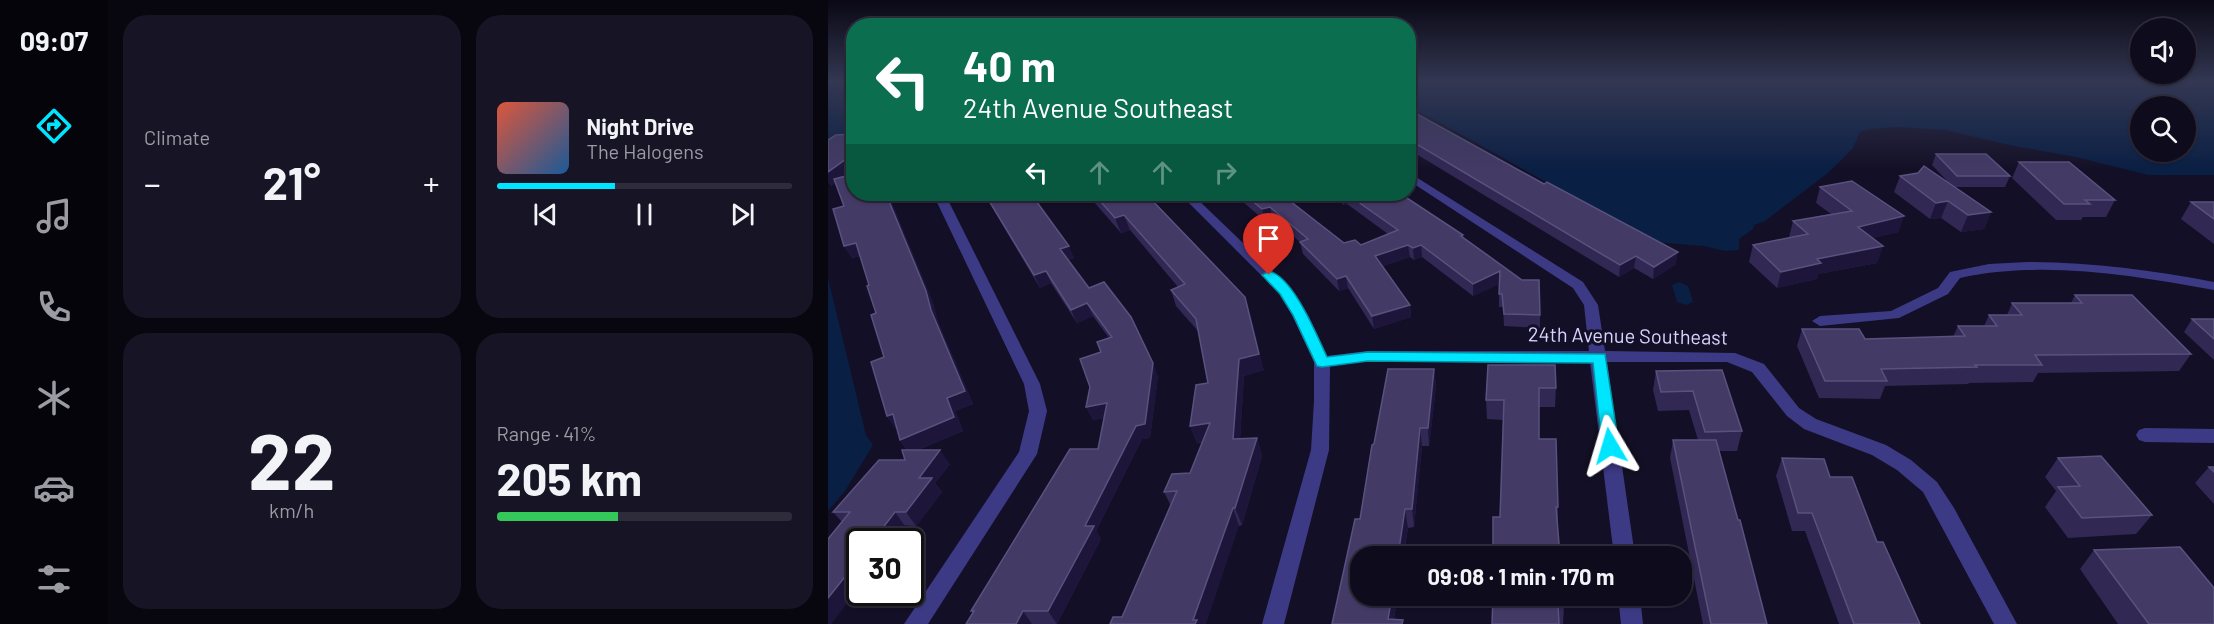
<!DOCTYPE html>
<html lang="en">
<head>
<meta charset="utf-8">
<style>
  body { margin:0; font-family:Barlow,sans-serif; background:#171425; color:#f1f3f6; height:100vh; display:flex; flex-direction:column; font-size:22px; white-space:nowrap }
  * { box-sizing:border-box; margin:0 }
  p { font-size:20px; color:#9b9ba3 }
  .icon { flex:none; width:33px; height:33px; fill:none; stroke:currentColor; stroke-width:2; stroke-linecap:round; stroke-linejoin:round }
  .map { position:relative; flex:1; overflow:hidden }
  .panel { display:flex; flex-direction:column; gap:15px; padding:15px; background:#08060f; width:720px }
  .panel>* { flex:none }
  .guide { position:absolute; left:18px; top:18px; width:570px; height:183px; border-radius:24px; box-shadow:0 2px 4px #0004,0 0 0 2px #2e2b3b; background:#0b6e4f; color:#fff; overflow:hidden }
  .tools { position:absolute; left:1302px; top:18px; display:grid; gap:12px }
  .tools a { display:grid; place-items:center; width:66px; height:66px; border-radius:50%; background:#0e0b1c; box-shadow:0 2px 4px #0004,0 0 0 2px #2e2b3b; font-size:30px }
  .speed { position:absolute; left:18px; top:528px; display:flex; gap:12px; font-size:30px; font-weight:700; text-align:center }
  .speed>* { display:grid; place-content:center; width:78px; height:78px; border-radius:50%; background:#0e0b1c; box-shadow:0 2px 4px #0004,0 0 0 2px #2e2b3b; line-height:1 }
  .speed .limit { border:3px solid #111; border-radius:9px; background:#fff; color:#111 }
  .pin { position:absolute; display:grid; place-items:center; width:51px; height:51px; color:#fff; margin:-62px -26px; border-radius:50% 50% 50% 0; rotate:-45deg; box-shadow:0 0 6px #0007 }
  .pin .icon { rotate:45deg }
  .me { position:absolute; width:66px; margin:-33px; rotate:353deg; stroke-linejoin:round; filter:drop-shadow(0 0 4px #0008) }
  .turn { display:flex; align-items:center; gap:21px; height:126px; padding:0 18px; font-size:27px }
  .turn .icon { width:78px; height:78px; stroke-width:2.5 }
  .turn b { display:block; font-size:42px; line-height:51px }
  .lanes { display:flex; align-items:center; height:57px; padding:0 18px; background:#0003; justify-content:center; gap:30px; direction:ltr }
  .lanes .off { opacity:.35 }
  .big { font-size:45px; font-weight:700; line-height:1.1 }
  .panel .widget { flex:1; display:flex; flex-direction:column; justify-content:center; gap:9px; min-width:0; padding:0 21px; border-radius:24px; background:#171425 }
  .panel .dial { align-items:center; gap:0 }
  .dial b { font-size:78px; line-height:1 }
  .song { display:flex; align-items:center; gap:18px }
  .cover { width:72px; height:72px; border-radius:9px; background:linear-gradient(135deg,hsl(10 70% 55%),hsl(210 70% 35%)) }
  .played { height:6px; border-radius:3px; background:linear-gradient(90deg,#00e5ff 40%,#2e2b3b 40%) }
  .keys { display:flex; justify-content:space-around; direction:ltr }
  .heat { display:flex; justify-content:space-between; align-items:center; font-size:33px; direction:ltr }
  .charge { height:9px; border-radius:4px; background:linear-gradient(90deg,#34c759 41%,#2e2b3b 0) }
  .panel .tiles { flex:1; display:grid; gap:15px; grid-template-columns:repeat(2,1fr) }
  .trip { position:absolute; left:522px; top:546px; width:342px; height:60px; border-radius:24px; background:#0e0b1c; box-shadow:0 2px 4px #0004,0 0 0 2px #2e2b3b; font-weight:700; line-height:60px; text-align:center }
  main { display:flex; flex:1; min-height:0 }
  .tab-bar { display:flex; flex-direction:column; width:108px; justify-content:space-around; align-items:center; background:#06040b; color:#9b9ba3 }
  .tab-bar .icon { width:42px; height:42px }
  .tab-bar .active { color:#00e5ff }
  .tab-bar b { font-size:27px; color:#f1f3f6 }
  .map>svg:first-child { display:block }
</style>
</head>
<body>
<main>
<nav class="tab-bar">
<b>09:07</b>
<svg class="icon active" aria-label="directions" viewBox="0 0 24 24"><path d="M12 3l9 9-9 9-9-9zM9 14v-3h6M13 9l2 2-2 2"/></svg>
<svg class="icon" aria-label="music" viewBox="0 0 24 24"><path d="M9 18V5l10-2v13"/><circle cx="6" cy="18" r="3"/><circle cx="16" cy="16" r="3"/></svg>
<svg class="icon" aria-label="phone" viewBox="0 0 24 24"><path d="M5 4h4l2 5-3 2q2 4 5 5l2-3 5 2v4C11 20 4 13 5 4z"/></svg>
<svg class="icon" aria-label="climate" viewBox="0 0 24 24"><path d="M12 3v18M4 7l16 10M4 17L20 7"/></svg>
<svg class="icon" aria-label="car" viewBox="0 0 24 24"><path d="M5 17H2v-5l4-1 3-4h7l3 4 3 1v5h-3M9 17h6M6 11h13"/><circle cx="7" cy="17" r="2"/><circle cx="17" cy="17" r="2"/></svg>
<svg class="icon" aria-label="filters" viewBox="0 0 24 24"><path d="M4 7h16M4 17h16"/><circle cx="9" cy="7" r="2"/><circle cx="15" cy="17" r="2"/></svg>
</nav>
<section class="panel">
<div class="tiles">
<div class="widget"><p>Climate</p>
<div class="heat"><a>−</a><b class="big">21°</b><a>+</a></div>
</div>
<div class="widget">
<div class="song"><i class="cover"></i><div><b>Night Drive</b><p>The Halogens</p></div></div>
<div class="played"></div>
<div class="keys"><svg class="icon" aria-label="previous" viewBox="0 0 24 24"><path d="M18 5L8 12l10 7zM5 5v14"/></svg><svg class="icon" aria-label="pause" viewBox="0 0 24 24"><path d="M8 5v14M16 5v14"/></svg><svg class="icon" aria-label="next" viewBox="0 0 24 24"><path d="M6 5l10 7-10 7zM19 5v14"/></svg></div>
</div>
<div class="widget dial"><b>22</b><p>km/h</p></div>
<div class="widget"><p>Range · 41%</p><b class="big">205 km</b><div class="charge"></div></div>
</div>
</section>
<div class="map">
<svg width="1386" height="624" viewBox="0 0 1386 624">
  <rect width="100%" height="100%" fill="#130f26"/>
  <g fill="#0a1f44" fill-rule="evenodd">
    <path d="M0 82H25V131L0 146Z"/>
    <path d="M581 82H1386V175H1320L1248 157 1186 146 1117 130 1069 127 1041 129 1032 132 1025 148 1000 173 937 221 926 225 925 229 911 239V250L897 251 876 246 825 242 602 117 581 108ZM1312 106H1358V152H1312Z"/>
    <path d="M0 278 38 435 45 445 17 491 0 511Z"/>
    <path d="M851 282 860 286 865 302 858 305 849 302 844 285Z"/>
  </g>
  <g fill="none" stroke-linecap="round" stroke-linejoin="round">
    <g fill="#3d3a85" fill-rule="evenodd">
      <path d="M580 172 755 282 770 305 777 351 907 353 936 364 971 408 988 419 1058 445 1083 460 1109 482 1126 508 1189 624H1166L1095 492 1069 470 1044 455 976 429 959 416 924 372 899 362H779L807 556H786L762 362 540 361 502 366 501 450 456 624H434L483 450 486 401V362L464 315 451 293 352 194H364L462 288 480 315 499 356 540 351H761L756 305 745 288 580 180Z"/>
      <path d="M105 194H117L212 384 219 411 209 454 100 624H76L191 452 201 411 196 384Z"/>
      <path d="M1199 262C1262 262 1324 270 1386 282V290C1303 275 1215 260 1132 278L1120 294 1071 318 992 326 984 321 992 316 1063 311 1110 288 1122 272 1161 264Z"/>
      <path d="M1317 428 1386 429V443L1317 442 1311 440 1308 435 1311 430Z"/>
      <path d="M790 596H812L815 624H793Z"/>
    </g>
  </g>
  <g fill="#312854">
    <path d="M580 109 848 264 825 279 806 268 791 277 580 149Z"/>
    <path d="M0 140 26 169 16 176 26 194H60L105 303 110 322 145 404 127 411 135 431 90 450 122 464 107 483 114 492 88 526 14 522 5 512 77 460 79 450 72 440 69 429H68L59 416 56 357 48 313 41 285 32 256 24 258 16 246V206L7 183 3 186 0 181Z"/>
    <path d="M1108 154 1182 176 1177 187H1127L1163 212 1156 229 1133 232 1113 218 1102 219 1066 192 1072 176 1121 183 1104 165Z"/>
    <path d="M1191 162 1287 200 1278 217H1255L1253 220H1228L1184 178Z"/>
    <path d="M992 187 1071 232 1044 238 1055 246 1049 263 990 274 989 279 949 288 921 262 925 245 962 238 961 237 965 221 1003 214 988 203Z"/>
    <path d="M156 194H207L211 204 246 258 240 260 261 288 330 376 322 438 314 439 268 531 273 539 229 624H138L145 613 143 611 270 449 276 418 265 420 258 407 273 352 281 338 265 316 249 323 223 283 212 288Z"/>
    <path d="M259 194H318L436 370 416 376 412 439 429 438 434 456 414 525 411 526 294 617 343 506 336 492 362 473 374 443H369L362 426 380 383 370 331 348 306 343 290 350 287 302 230 293 233Z"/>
    <path d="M406 194H453L516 243 533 245 560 234 519 204 516 205 501 194H573L635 235V238L712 315V328L676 326 675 307H671V284L645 296 594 257 586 260 582 257 555 266 582 305 583 317 546 329 520 288 511 291 475 254 472 242 444 218 437 221Z"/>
    <path d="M1363 202H1386V244L1353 219Z"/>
    <path d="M1247 295 1363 354 1351 371 1210 373 1205 382 1141 383 1140 384 1057 386 1052 399 991 398 969 346 974 329 1037 339 1125 337 1130 326H1156L1161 315H1179L1184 303H1243Z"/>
    <path d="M1364 319H1386V360L1356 332Z"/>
    <path d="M660 365 728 388 727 407H711V439L730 507V523L672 517 675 420 659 419 658 400Z"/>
    <path d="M606 369 608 387 601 446H594L586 527 580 528 566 619 504 624 532 519 546 444Z"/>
    <path d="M894 370 914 431 909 451H891L939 624H875L842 458 845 440H870L861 410 830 411 825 390 828 371Z"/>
    <path d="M954 458 1002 477 1049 542 1092 624H1011L977 531H964L948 476Z"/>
    <path d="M1230 458 1324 515 1308 534 1240 538 1217 507 1228 491 1217 477Z"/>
    <path d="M1381 467H1386V504L1367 483Z"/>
    <path d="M1266 550 1386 624H1290L1252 569Z"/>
    <path d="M665 596 736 606 735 624H664Z"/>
  </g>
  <g fill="#1d163a">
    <path d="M26 153V169L3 186 0 181V172Z"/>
    <path d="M58 194H60L105 303 110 322 145 404 127 411 135 431 82 453 72 440 119 398 103 310Z"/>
    <path d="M203 194H207L212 204 208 205Z"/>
    <path d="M514 194H518L519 204 516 205Z"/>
    <path d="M1120 201 1113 218 1102 219 1108 203Z"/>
    <path d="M442 207 444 218 437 221 434 209Z"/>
    <path d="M1163 212 1156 229 1133 232 1140 215Z"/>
    <path d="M296 215 302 230 293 233 287 218Z"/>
    <path d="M1076 216 1071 232 1025 243 1030 227Z"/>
    <path d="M28 243 35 255 24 258 16 246Z"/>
    <path d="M580 245 582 257 549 268 547 256Z"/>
    <path d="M593 245 594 257 586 260 585 248Z"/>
    <path d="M241 246 246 258 238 261 232 249Z"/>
    <path d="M1055 246 1049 263 990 274 989 279 949 288 953 272 989 259Z"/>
    <path d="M850 252 848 264 825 279 826 267Z"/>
    <path d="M808 256 806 268 791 277 792 265Z"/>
    <path d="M218 271 223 283 212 288 206 275Z"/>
    <path d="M672 271V284L645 296V284Z"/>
    <path d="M518 276 520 288 511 291 509 279Z"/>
    <path d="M417 297 436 370 416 376 411 456 405 439Z"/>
    <path d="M259 303 265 316 249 323 243 310Z"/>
    <path d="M582 305 583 317 546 329 544 316Z"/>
    <path d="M325 363 330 376 322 438 314 439 268 531 273 539 229 624 220 611Z"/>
    <path d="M606 369 608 387 601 446 600 428Z"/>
    <path d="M279 403 285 416 265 420 258 407Z"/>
    <path d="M65 414 74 427 68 429 59 416Z"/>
    <path d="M382 423 388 440 369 443 362 426Z"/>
    <path d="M592 428 594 446 586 527 584 509Z"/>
    <path d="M429 438 434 456 414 525 407 508Z"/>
    <path d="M112 450 122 464 107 483 114 492 88 526 78 512 91 478Z"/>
    <path d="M405 508 411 526 378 624H367L365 620Z"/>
    <path d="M577 509 580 528 575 556H570Z"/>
    <path d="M67 512 77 526 66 542H44Z"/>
    <path d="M32 558V587L3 624H0V598Z"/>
    <path d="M564 596H570L565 624 560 619Z"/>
    <path d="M195 611 204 624H188Z"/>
  </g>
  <g fill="#433a66" stroke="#5a527e" stroke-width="1.5">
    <path d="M580 109 716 184 719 182 850 252 826 267 808 256 792 265 580 139Z"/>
    <path d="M26 134V153L0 172V140L8 135Z"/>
    <path d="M1108 154H1158L1182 176H1129Z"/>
    <path d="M1191 162H1241L1287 200H1257L1262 204H1236Z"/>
    <path d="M1096 166 1163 212 1140 215 1120 201 1108 203 1072 176 1090 173Z"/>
    <path d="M26 174V194H58L98 291 103 310 137 391 119 398 126 417 72 440 65 414 59 416 43 362 56 357 43 315 48 313 39 286 41 285 28 243 16 246 5 209 16 206 6 179Z"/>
    <path d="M1024 181 1076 216 1030 227 1055 246 989 259 993 263 953 272 925 245 980 234 965 221 1024 211 992 187Z"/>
    <path d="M157 194H204H203L241 246 232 249 261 288 276 282 303 317 325 363 317 424 308 426 257 526H266L220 611H195L188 624H138L146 611H143L242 449H270L279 403 258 407 262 387 252 359 273 352 269 342 284 337 259 303 243 310 218 271 206 275Z"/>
    <path d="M266 194H318L417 297 431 354 411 359 405 439 429 438 407 508H405L365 620H369L367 624H282L285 617H294L349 491 336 492 344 474 362 473 382 423 362 426 368 385 380 383 368 319 343 290 357 284 296 215 287 218Z"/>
    <path d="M416 194H453L516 243 527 240 533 245 570 230 519 194H573L635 235 633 236 694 280H711L712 315 676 314 674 294H671L672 271 645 284 593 245 585 248 580 245 547 256 582 305 544 316 518 276 509 279 472 242 480 239 442 207 434 209Z"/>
    <path d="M1363 202H1386V219Z"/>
    <path d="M1247 295H1304L1363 354 1207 355 1214 365H1147L1149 367 1053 369 1059 381H997L974 329H1031L1037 339 1137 336 1130 326H1169L1161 315H1194L1184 303H1254Z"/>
    <path d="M1364 319H1386V339Z"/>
    <path d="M660 365H727L728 388H711V439H728L730 507H728L732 556H665V517H672L676 400H658Z"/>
    <path d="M560 369H606L600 428H592L584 509H577L570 556H532V596H564L560 619 575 620 574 624H504L527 519H532L544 445 546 444Z"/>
    <path d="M894 370 914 431 877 432 865 391 833 392 828 371Z"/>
    <path d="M845 440H888L910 520H912L939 624H883Z"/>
    <path d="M74 450H112L91 478H104L78 512H67L44 542H32V558L0 598V539L22 512H5L51 460H77Z"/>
    <path d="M1273 456 1324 515 1254 518 1230 487 1252 486 1230 458Z"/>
    <path d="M954 458 996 459 1002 477H1024L1049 542H1055L1092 624H1026L984 513H970Z"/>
    <path d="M1381 467H1386V472Z"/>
    <path d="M1352 547 1386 588V624H1321L1266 550Z"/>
    <path d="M665 596H735L736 606H730L731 624H664Z"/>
  </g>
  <linearGradient id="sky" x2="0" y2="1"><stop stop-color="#0a0815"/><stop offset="0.48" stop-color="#333752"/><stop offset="1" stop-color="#333752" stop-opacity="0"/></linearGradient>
  <rect width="1386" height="170" fill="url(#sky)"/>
  <path fill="#00e5ff" stroke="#0095a6" stroke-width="1.5" d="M441 271C466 278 488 334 499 357L540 352 777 354 791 446 788 451 782 452 777 451 774 446 765 363 540 361 494 367 489 366 465 315 452 294 434 275Z"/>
  <g text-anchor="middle" stroke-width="6" stroke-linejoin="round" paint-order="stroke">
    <g font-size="20" fill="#d9d4ff" stroke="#130f26">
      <text transform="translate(800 336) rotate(1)" y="7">24th Avenue Southeast</text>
    </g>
  </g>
</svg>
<div class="tools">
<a><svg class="icon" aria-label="sound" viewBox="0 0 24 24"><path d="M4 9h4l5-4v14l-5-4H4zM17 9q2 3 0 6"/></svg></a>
<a><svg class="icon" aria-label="search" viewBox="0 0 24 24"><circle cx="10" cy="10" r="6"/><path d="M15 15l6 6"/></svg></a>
</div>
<div class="speed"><div class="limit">30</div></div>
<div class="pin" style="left:441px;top:275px;background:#d93025"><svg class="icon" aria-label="arrive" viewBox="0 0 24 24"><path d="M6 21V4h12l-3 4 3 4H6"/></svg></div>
<svg class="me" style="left:782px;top:446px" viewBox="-20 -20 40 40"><path d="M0-17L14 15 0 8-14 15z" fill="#00e5ff" stroke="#fff" stroke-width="4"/></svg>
<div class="trip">09:08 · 1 min · 170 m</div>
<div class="guide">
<div class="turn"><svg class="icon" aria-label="left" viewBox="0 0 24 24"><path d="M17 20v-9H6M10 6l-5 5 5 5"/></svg><div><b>40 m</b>24th Avenue Southeast</div></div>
<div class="lanes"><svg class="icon" aria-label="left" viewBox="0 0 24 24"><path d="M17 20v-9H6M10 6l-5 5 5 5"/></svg><svg class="icon off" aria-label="ahead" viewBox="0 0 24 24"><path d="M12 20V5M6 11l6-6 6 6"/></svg><svg class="icon off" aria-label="ahead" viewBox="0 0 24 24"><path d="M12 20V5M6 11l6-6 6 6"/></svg><svg class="icon off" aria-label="right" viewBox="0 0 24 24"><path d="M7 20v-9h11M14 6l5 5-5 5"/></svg></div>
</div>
</div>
</main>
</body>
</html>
